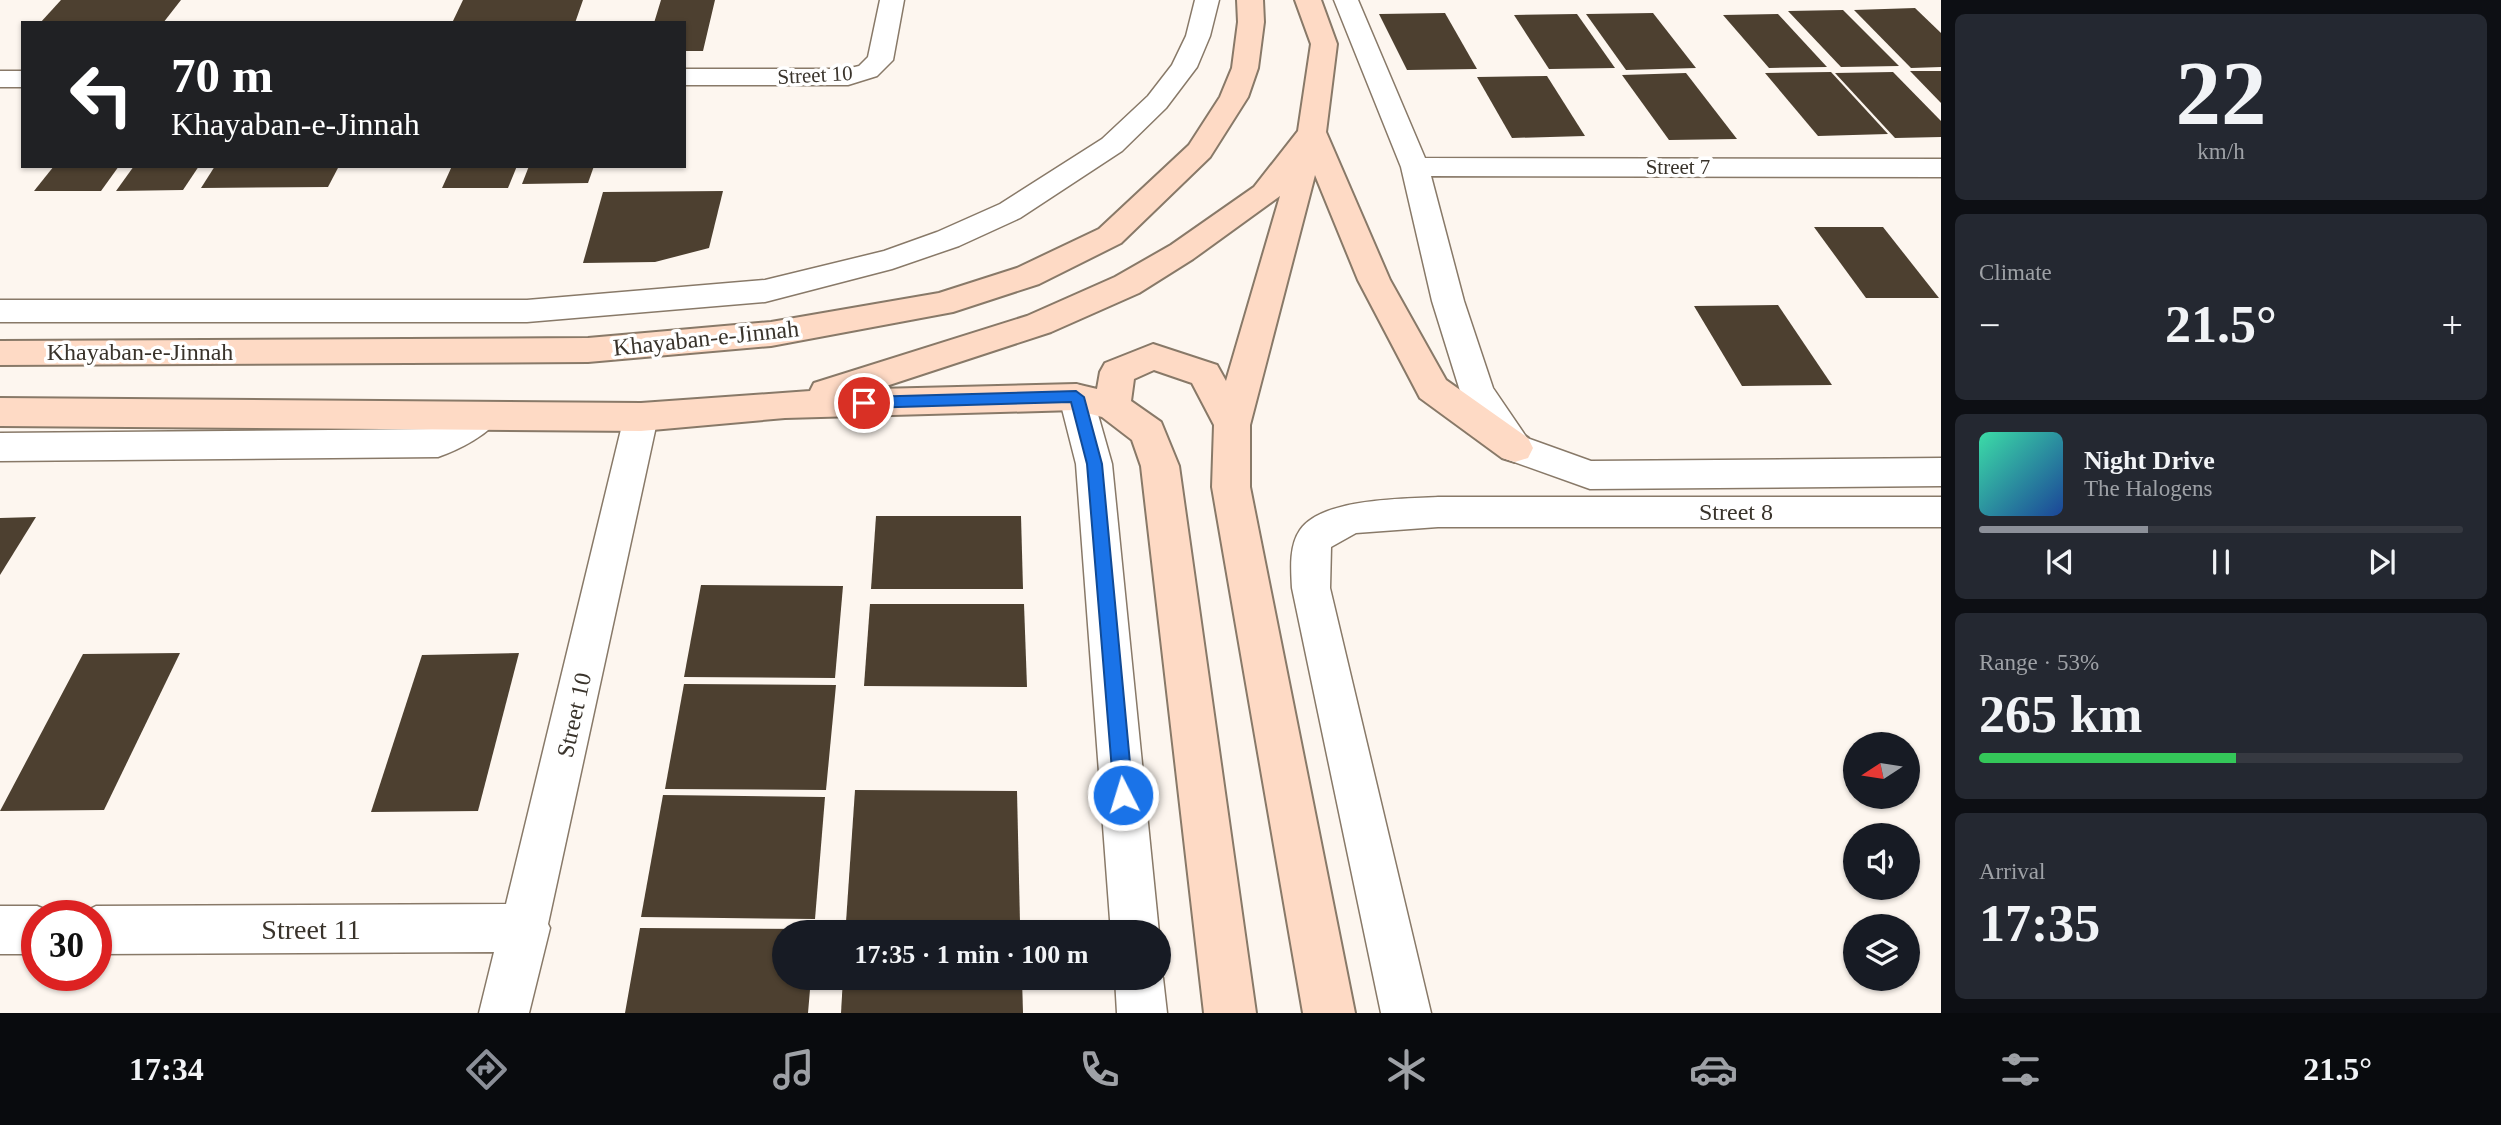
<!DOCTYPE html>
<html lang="en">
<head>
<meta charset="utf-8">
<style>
  body { margin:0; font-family:Georgia,serif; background:#242831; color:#f1f3f6; height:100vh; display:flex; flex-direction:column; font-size:26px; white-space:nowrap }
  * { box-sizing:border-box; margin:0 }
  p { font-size:23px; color:#9ea1a6 }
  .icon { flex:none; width:38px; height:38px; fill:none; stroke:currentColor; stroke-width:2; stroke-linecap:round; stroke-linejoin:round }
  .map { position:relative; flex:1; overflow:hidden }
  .sheet { display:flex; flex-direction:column; gap:14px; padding:14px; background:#0d0f14; width:560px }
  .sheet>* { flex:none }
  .hud { position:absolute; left:21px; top:21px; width:665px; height:147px; border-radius:0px; box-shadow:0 2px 5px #0004; background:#202124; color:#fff; overflow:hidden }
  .needle { width:46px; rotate:258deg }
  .controls { position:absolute; left:1843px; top:732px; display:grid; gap:14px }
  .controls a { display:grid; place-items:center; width:77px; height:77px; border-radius:50%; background:#171b24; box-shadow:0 2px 5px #0004; font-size:35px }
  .speed { position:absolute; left:21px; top:900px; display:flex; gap:14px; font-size:35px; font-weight:700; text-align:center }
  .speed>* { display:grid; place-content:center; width:91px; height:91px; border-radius:50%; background:#171b24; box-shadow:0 2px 5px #0004; line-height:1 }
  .speed .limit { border:10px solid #d22; background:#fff; color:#111 }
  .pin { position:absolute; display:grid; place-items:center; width:60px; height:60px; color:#fff; margin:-30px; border:4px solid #fff; border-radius:50%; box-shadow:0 2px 7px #0007 }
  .me { position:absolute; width:77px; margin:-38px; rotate:355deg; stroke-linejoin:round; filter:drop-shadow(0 0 5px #0008) }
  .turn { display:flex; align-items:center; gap:24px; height:147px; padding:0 35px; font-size:32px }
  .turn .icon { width:91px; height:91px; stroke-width:2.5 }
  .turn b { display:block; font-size:49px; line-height:60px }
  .big { font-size:52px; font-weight:700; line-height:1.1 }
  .sheet .widget { flex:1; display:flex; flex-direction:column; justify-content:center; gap:10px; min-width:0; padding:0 24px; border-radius:10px; background:#242831 }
  .sheet .dial { align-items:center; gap:0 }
  .dial b { font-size:91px; line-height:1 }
  .song { display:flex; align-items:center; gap:21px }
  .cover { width:84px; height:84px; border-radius:10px; background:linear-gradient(135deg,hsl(160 70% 55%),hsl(220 70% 35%)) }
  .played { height:7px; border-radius:4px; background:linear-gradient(90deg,#8c9099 35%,#363941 35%) }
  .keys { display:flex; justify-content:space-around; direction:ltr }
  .heat { display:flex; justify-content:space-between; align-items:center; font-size:38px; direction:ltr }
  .charge { height:10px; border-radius:5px; background:linear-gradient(90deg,#34c759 53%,#363941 0) }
  .trip { position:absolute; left:772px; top:920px; width:399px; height:70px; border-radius:35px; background:#171b24; box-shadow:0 2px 5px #0004; font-weight:700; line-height:70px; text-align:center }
  .menu { display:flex; height:112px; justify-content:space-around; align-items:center; background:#090b0e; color:#9ea1a6 }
  .menu .icon { width:49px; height:49px }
  .menu .on { color:#8c9099 }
  .menu b { font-size:32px; color:#f1f3f6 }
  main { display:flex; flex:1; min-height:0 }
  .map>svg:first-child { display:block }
</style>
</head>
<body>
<main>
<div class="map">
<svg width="1941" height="1013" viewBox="0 0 1941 1013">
  <rect width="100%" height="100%" fill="#fdf6ef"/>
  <g fill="#4d4030">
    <path d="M61 0H181L163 23H40Z"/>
    <path d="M463 0H583L575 23H452Z"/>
    <path d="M661 0H715L703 51H684V23H654Z"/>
    <path d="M1915 8 1941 33V67L1911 68 1854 10Z"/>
    <path d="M1843 10 1899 66 1841 67 1788 11Z"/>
    <path d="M1445 13 1477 69 1407 70 1379 14Z"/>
    <path d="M1653 13 1696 68 1626 70 1586 14Z"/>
    <path d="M1577 14 1615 68 1549 69 1514 15Z"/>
    <path d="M1778 14 1827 67 1769 68 1723 15Z"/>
    <path d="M1910 71H1941V103Z"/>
    <path d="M1831 72 1888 134 1818 136 1765 73Z"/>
    <path d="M1893 72 1941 121V137L1895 138 1835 73Z"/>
    <path d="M1686 73 1737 139 1669 140 1622 75Z"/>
    <path d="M1547 76 1585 136 1512 138 1477 77Z"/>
    <path d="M54 166H119L101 191H34Z"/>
    <path d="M134 166H199L183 190 116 191Z"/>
    <path d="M215 166H339L328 187 201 188Z"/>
    <path d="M452 166H517L508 188H442Z"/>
    <path d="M529 166H594L588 183 522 184Z"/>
    <path d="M723 191 709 248 655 262 583 263 603 192Z"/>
    <path d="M1814 227H1883L1939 298H1866Z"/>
    <path d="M1778 305 1832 385 1742 386 1694 306Z"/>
    <path d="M876 516H1021L1023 589H871Z"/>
    <path d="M36 517 0 575V518Z"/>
    <path d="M701 585 843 586 835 678 684 677Z"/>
    <path d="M870 604H1024L1027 687 864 686Z"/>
    <path d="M180 653 104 810 0 811 83 654Z"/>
    <path d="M519 653 478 811 371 812 422 655Z"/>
    <path d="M684 684 836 685 826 790 665 789Z"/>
    <path d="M855 790 1017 791 1020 923 846 922Z"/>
    <path d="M663 795 825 797 815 919 641 917Z"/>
    <path d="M640 928 815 929V933H784V978H811L808 1013H625Z"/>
    <path d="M847 928 1021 929V933H846Z"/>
    <path d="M843 978H1022L1023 1013H841Z"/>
  </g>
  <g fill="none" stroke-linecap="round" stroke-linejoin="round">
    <g stroke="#887968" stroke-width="3">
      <g id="minor">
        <path d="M880 0H904L893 60 877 76 848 85H684V69H846L859 66 868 57Z"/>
        <path d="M1195 0H1219L1210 36 1197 67 1166 108 1122 151 1020 218 959 246 892 269 765 302 527 322H0V300H527L765 280 884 251 937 232 1000 204 1102 139 1148 96 1172 65 1186 36Z"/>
        <path d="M1334 0H1358L1425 158 1941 159V177L1431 176 1464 301 1493 388 1527 438 1591 461 1941 458V486L1590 489 1503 458 1460 391 1432 301 1401 167Z"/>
        <rect x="0" y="71" width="23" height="16"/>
        <path d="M1076 384 1088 388 1093 397 1112 464 1159 933 1158 934 1111 933 1076 464 1059 397 1064 388Z"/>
        <path d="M484 402 496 406 501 415C491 434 458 450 438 457L0 461V433L432 429 472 406Z"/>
        <path d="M641 404 653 408 658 417 548 924 550 928 529 1013H479L494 952 96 954V915H78L96 906 506 904 624 417 629 408Z"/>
        <path d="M1438 497H1941V527H1438L1356 533 1331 547 1330 588 1431 1013H1381L1292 588C1291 569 1289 546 1300 530 1322 498 1403 499 1438 497Z"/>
        <path d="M0 906H37L54 913 55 915H37V954H0Z"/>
        <path d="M1158 966 1163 978 1167 1013H1117L1115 978H1158Z"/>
      </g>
    </g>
    <g stroke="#887968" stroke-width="4">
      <g id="secondary">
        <path d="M1237 0H1263L1264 22 1258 68 1248 97 1210 157 1121 243 1039 284 953 312 771 346 588 362 0 365V341L588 338 771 322 939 293 1017 268 1099 229 1189 145 1220 97 1232 68 1238 22Z"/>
        <path d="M1295 0H1321L1337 44 1326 132 1390 280 1446 380 1528 438 1533 448 1528 458 1515 462 1502 458 1420 398 1358 280 1315 175 1250 425V487L1355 1013H1303L1212 487 1214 425 1192 383 1154 370 1134 379 1131 401 1161 422 1179 466 1256 1013H1204L1141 466 1132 440 1102 417 1076 410 785 418 641 431 0 426V398L641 403 810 391 814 383 1027 316 1115 277 1171 245 1254 187 1298 131 1311 44ZM1280 196 1226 381 1217 365 1153 344 1105 363 1100 372 1097 389 1076 384 877 389 1051 332 1139 293 1193 259Z"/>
      </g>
    </g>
    <use href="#minor" fill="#fff" fill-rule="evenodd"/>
    <use href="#secondary" fill="#fedac5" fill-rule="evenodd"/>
  </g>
  <path fill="#1a73e8" stroke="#114b97" stroke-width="2" d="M1076 391 1084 397 1102 464 1133 795 1130 801 1123 804 1117 801 1114 795 1087 464 1071 402 864 408 857 403 864 397Z"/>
  <g text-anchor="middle" stroke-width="7" stroke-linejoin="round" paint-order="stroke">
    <g font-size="21" fill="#39332b" stroke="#fff">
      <text transform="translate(815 75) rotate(-3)" y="7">Street 10</text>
      <text x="1678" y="174">Street 7</text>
    </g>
    <g font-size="24" fill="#39332b" stroke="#fff">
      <text transform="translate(706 338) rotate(-6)" y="8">Khayaban-e-Jinnah</text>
      <text x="140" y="360">Khayaban-e-Jinnah</text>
      <text x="1736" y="520">Street 8</text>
      <text transform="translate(574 715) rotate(-77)" y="8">Street 10</text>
    </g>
    <g font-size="28" fill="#39332b" stroke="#fff">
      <text x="311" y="939">Street 11</text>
    </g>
  </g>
</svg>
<div class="controls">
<a><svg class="needle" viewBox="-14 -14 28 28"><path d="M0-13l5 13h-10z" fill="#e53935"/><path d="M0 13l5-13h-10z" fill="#9ea1a6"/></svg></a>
<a><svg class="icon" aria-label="sound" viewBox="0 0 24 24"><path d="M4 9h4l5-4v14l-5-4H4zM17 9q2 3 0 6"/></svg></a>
<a><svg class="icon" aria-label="layers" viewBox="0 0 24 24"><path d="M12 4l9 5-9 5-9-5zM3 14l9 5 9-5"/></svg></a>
</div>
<div class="speed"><div class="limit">30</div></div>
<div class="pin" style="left:864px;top:403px;background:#d93025"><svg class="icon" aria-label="arrive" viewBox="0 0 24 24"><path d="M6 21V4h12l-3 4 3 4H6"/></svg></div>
<svg class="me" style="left:1123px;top:795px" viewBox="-20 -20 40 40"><circle r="17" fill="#1a73e8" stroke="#fff" stroke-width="3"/><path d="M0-11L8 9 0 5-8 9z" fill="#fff"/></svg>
<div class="trip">17:35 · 1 min · 100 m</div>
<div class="hud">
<div class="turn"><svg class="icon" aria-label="left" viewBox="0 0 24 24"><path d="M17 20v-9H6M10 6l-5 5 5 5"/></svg><div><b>70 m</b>Khayaban-e-Jinnah</div></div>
</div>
</div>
<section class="sheet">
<div class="widget dial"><b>22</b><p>km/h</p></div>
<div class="widget"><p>Climate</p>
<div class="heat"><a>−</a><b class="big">21.5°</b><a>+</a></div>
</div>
<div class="widget">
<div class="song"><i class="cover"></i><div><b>Night Drive</b><p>The Halogens</p></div></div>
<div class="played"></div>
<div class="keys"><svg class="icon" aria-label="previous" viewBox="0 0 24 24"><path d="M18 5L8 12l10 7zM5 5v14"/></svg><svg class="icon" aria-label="pause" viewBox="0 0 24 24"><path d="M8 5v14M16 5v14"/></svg><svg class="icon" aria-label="next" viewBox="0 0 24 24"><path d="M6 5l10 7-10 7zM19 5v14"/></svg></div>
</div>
<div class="widget"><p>Range · 53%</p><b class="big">265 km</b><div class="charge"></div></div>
<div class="widget"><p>Arrival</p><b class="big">17:35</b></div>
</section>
</main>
<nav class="menu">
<b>17:34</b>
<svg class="icon on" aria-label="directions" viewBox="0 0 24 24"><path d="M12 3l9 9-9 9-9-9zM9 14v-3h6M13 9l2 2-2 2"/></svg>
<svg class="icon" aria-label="music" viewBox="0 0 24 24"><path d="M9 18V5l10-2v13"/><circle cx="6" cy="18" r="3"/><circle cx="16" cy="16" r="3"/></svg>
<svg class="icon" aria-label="phone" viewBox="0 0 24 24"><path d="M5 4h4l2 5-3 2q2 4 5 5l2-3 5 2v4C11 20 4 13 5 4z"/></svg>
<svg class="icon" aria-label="climate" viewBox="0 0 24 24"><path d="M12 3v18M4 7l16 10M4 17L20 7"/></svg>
<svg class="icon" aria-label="car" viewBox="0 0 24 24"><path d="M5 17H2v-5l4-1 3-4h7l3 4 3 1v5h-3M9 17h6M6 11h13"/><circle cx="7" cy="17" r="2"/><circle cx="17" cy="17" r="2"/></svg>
<svg class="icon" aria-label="filters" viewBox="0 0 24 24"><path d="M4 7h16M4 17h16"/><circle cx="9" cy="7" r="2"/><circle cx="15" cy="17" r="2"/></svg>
<b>21.5°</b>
</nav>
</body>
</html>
